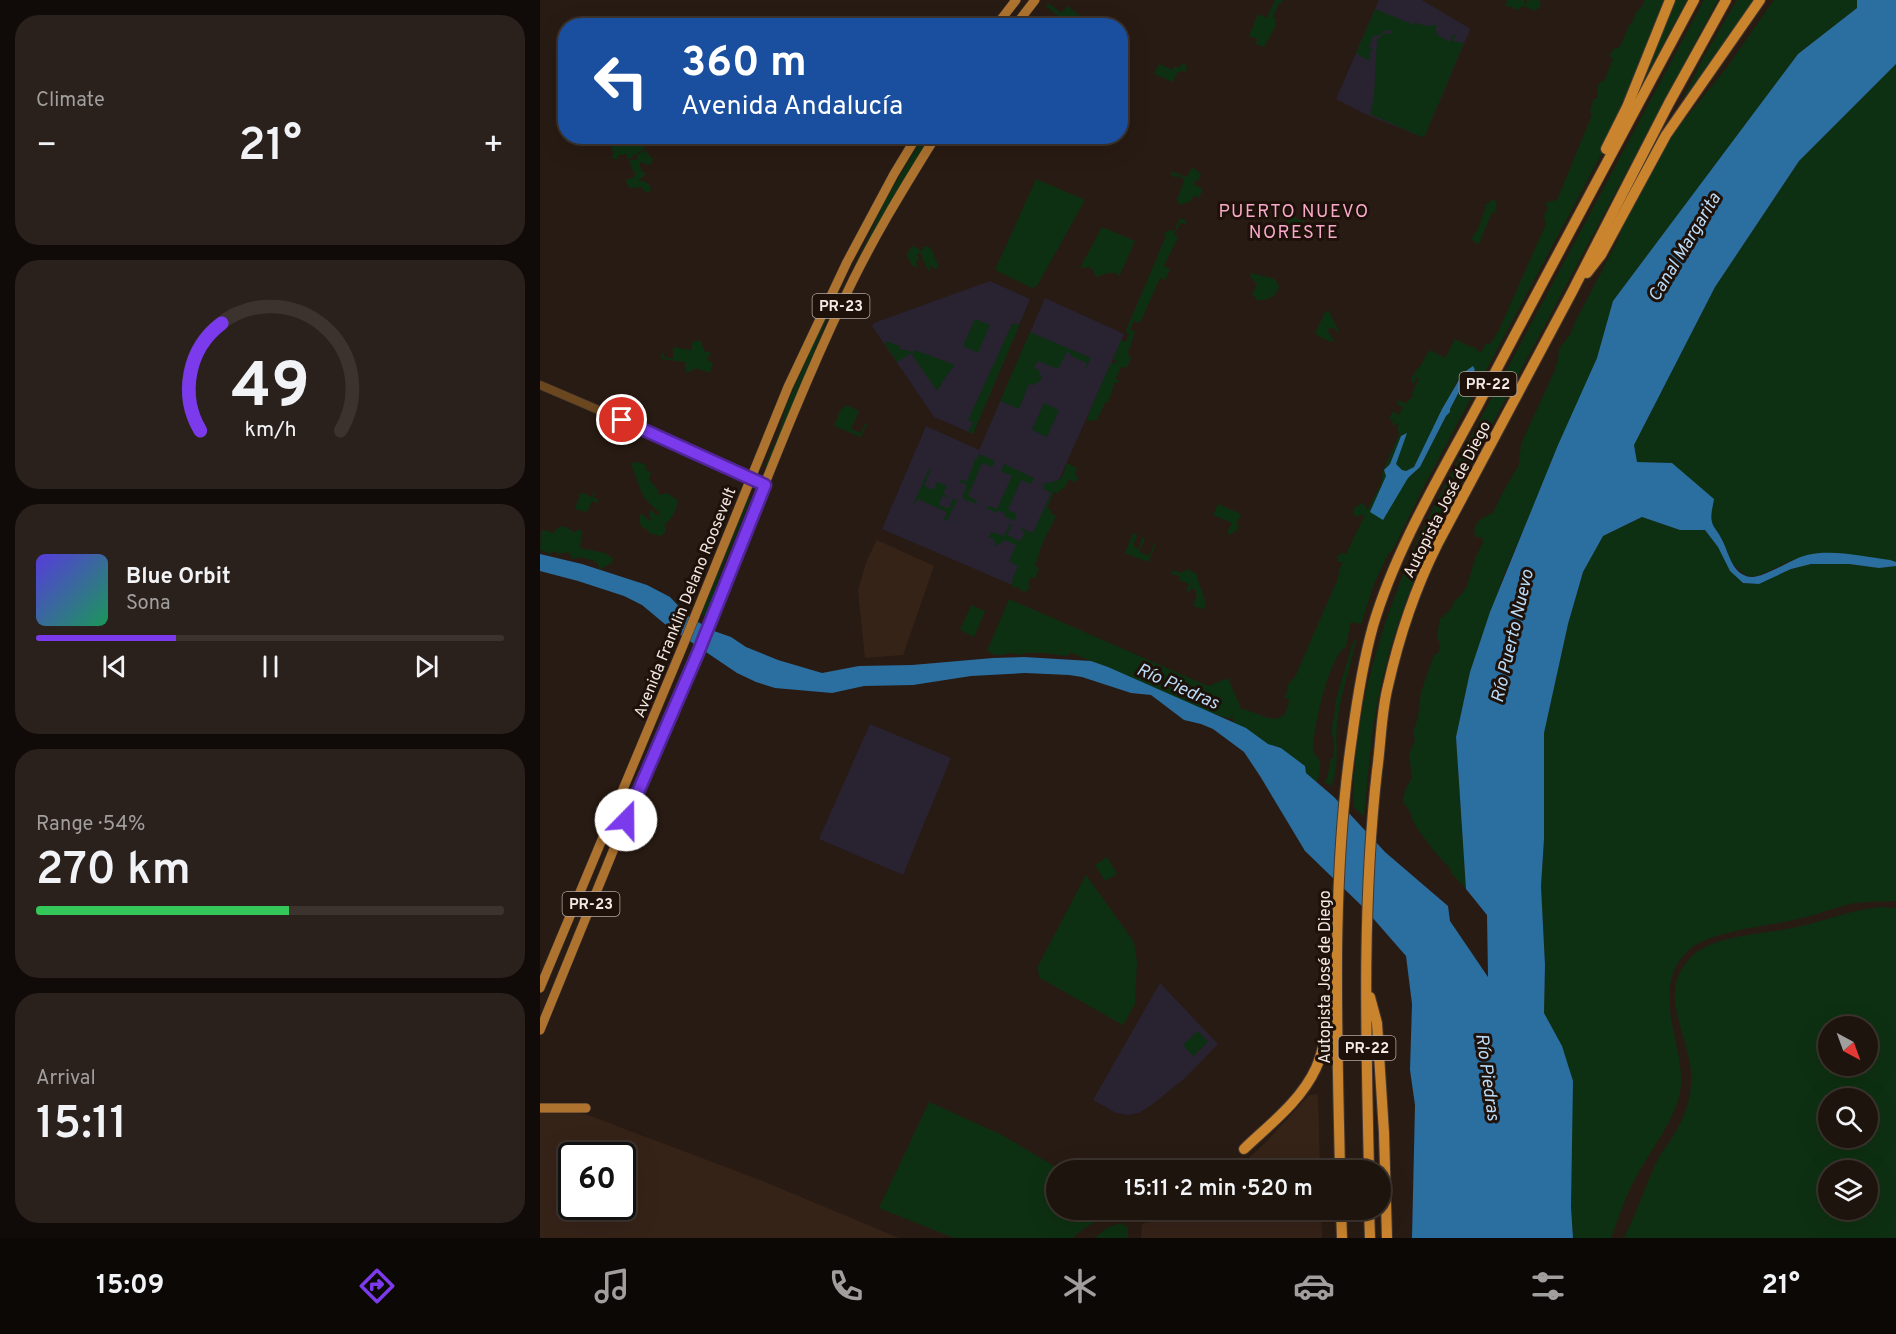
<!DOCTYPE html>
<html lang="en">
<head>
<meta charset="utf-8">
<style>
  body { margin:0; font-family:Overpass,sans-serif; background:#2b211c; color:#f1f3f6; height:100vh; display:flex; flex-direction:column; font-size:22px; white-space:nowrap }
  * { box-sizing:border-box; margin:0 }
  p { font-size:20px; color:#a19e9e }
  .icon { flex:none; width:33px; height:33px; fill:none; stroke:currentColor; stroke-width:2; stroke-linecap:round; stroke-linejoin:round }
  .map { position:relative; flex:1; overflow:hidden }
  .panel { display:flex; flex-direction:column; gap:15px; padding:15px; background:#100b08; width:540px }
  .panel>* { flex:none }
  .guide { position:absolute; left:18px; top:18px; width:570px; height:126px; border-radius:24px; box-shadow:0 6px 24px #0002,0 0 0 2px #3c332e; background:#1a4fa0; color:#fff; overflow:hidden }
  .needle { width:39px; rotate:139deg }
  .tools { position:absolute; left:1278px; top:1016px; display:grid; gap:12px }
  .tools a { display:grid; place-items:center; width:60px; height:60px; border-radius:50%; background:#1e140e; box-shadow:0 6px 24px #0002,0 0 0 2px #3c332e; font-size:30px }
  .speed { position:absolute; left:18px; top:1142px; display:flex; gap:12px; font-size:30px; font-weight:700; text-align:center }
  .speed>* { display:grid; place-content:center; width:78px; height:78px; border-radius:50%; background:#1e140e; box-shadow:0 6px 24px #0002,0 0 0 2px #3c332e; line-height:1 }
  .speed .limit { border:3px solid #111; border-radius:9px; background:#fff; color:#111 }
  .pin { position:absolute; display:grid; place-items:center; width:51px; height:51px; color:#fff; margin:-26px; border:3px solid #fff; border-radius:50%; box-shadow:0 2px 6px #0007 }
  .me { position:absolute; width:66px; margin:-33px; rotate:22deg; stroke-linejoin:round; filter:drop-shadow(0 0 4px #0008) }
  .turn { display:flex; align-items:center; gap:21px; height:126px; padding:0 24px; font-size:27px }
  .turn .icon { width:78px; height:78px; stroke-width:2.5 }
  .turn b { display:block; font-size:42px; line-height:51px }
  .big { font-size:45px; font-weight:600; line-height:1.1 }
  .panel .widget { flex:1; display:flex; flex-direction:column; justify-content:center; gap:9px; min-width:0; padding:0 21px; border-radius:24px; background:#2b211c }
  .panel .dial { align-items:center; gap:0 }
  .dial svg { height:156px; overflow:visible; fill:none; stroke:#3c332e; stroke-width:7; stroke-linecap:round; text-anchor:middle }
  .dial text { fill:#f1f3f6; stroke:none }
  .song { display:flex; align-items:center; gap:18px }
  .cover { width:72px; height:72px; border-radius:9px; background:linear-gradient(135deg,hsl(250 70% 55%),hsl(150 70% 35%)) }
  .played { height:6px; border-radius:3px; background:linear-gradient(90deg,#7c3aed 30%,#3c332e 30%) }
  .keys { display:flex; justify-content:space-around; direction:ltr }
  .heat { display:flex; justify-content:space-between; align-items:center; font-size:33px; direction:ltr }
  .charge { height:9px; border-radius:4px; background:linear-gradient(90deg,#34c759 54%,#3c332e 0) }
  .trip { position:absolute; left:506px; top:1160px; width:345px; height:60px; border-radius:30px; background:#1e140e; box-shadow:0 6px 24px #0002,0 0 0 2px #3c332e; font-weight:600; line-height:60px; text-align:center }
  .tab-bar { display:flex; height:96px; justify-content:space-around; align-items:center; background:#0c0806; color:#a19e9e }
  .tab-bar .icon { width:42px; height:42px }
  .tab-bar .current { color:#7c3aed }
  .tab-bar b { font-size:27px; color:#f1f3f6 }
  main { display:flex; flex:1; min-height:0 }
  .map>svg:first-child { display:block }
</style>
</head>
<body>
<main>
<section class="panel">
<div class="widget"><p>Climate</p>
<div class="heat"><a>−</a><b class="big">21°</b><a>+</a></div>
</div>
<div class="widget dial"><svg viewBox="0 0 100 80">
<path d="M14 69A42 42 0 1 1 86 69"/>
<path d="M14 69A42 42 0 0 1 25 14" stroke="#7c3aed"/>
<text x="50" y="56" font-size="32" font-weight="700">49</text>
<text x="50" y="72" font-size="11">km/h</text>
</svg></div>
<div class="widget">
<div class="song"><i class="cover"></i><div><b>Blue Orbit</b><p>Sona</p></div></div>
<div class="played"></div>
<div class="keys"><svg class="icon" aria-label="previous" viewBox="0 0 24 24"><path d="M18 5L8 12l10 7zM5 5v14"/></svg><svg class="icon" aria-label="pause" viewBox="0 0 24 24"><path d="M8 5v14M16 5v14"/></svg><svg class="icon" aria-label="next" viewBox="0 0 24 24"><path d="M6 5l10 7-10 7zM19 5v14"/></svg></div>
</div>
<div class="widget"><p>Range · 54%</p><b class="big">270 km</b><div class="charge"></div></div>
<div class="widget"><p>Arrival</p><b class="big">15:11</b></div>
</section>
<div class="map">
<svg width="1356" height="1238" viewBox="0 0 1356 1238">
  <rect width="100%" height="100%" fill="#281b13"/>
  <g fill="#362318" fill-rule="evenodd">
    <path d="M337 540 394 566 363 655 325 658 318 590 327 560Z"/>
    <path d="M778 1094 780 1170H696L727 1141 769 1095Z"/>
    <path d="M17 1111 45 1114 225 1182 359 1238H0V1112ZM32 1155H82V1206H32Z"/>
    <path d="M649 1209H781L782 1238H601L602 1224Z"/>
  </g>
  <g fill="#282231">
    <path d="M839 0H882L929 28 930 30 885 135 882 137 825 114 796 99Z"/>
    <path d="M450 281 490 299 433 434 394 417 332 326 334 323 339 321Z"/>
    <path d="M505 298 584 334 472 585 342 529 386 426 439 450Z"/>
    <path d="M330 724 411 758 363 875 279 839Z"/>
    <path d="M620 983 678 1044 644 1079 610 1106 599 1113 588 1115 576 1113 553 1100Z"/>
  </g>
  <g fill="#0e3012" fill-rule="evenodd">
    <path d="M735 0H743L742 3H739L733 17 736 19 735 23 736 26 724 47 716 44 717 39 709 36 718 14 727 18Z"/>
    <path d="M967 0H984L985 6 987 0H999L1001 3 1000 7 995 11 984 6 977 10 970 6 965 7Z"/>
    <path d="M1105 0H1127L1070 138 883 488 851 553V551L848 554 834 584 821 624 811 622 806 647C789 655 774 728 773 748 772 753 777 755 779 760 782 767 779 775 777 783L766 773 765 766 741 748 728 744 713 733 693 722 692 713 690 719 671 713 530 652V655L525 656 504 653H485L482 655 470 653 463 655H455L447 651 469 599 668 686 688 678 701 708 700 709C718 710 745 735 749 700L744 697 748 691 747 686 756 675 794 587C800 581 797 570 803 562H798L797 556 802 553 806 554 825 515 815 516 813 513 814 508 822 503 826 507 827 511 841 484 843 470 859 435 857 427 859 424 857 423 854 426 852 422 855 419 851 420 849 418 853 411 858 415 860 414 859 410 862 411 863 407 858 405V401L856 400 861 401 865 404 873 396 872 393 879 378 877 377 875 382 872 383 871 380 872 376 875 375V371C883 366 884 356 890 350L905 358 915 339 931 347H936V349L940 353 945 346 944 344H950L959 330 1006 224 1004 216 1008 207 1005 205 1008 202 1017 200 1052 115 1050 111 1053 100 1058 97 1057 87 1060 82 1064 81 1073 59 1068 55 1072 53 1073 49 1080 47 1090 24 1092 23 1096 12 1102 6ZM933 367 934 370 923 384 880 467 870 477 841 489 846 476V467L850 464 861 436 856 464 862 470 866 471 874 467 902 409 922 373Z"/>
    <path d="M1134 0H1147L1096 96Z"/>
    <path d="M1164 0H1178L901 520C871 582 846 648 835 716 830 750 827 783 824 817L813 806C814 692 852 587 904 487Z"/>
    <path d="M1197 0H1216L1146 100 1144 97 1162 60Z"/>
    <path d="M1234 0H1317V8L1258 54 1073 301 1057 358 964 575 930 672 916 737 926 889 911 873 910 868C898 857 887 842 877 828 871 820 872 810 864 804L863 798 866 788 872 778 869 754 875 740 873 733 878 717 881 692 894 655 898 654 900 647 897 634 900 619 912 608 913 602 921 595 927 586 936 556 943 543 942 537H936C930 523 943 517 953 513L963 492 979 465 981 444 1015 370 1018 359 1019 349 1031 333 1035 322 1079 238 1083 224 1126 146 1137 129 1187 67Z"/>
    <path d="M509 3 521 13 528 6 537 14 560 25H553L547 23 545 25H533L529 24 528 25H515L513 23 518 16 506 6Z"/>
    <path d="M835 9 874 25 875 22 885 26 897 25 895 30 897 32 896 34 909 42 914 34 916 38H913V41L924 43 885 135 882 137 830 114 834 96 837 40 844 33 851 34V31L844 30C843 34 838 36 833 36L829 47 833 49 830 51 829 61 816 53Z"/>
    <path d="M642 63 646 65 647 70 644 72 641 71 637 73 633 82 614 74 619 64 633 70 635 66 639 68Z"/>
    <path d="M1356 64V562L1300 554H1277L1252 560 1220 575 1211 577 1205 575 1192 563 1183 541 1132 463 1097 462 1094 445 1175 287 1259 161Z"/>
    <path d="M68 137H101V141L105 148 88 160 86 154 77 156 78 160 72 158 73 152Z"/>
    <path d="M383 137H391L311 276H310L346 199Z"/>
    <path d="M104 150 113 159 110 165 99 162 101 170 106 174 99 180 107 183 111 187 110 192H106L101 187 90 188 85 180 93 178 96 173 93 171 89 161 93 159 97 160V155Z"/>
    <path d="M652 167 661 174 659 179 654 182 655 185 663 189 659 198 654 195 651 201 640 205 637 201 644 180 638 175 636 178 631 175V171L647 177Z"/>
    <path d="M496 179 545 200 497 286 492 288 455 270Z"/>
    <path d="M951 200H954L957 204 955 211 959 214 952 212 939 244 933 242V240L931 239C941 227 940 221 946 207L943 205 948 204Z"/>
    <path d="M749 210H752L757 219 761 220 765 215H768L766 216 761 227 754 228 752 231 754 233 752 235 749 230 744 229 748 221Z"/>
    <path d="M640 218 645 220 646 223 645 224 641 223 634 234 638 237 624 266 630 269 625 280 620 278 600 323 594 321 590 329 595 332 590 348 587 352 591 358 586 368 581 367 576 378 579 381 578 383 575 382 568 402 565 403 557 420 548 421 547 420 549 413 571 362 575 364 577 361 573 359 581 340 586 342 589 334 586 332 587 328 626 236 624 235 623 232 626 233 629 230 634 231Z"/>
    <path d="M562 227 595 241 579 277 577 273H568L556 277 553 270 549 267 540 268Z"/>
    <path d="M372 246 379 249 381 252 384 246 391 248 399 267 394 269 393 266 389 267 390 270 388 271 380 252 377 254 379 260 376 261 377 268 371 265 370 260 366 256Z"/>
    <path d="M711 273 735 279 739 286C737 297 727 301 717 300L712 294 717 285 710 276Z"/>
    <path d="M291 303 293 304 228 467 225 466 239 432 247 404Z"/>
    <path d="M789 311 800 334 793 328 787 329 794 341 791 342 775 334 785 312Z"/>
    <path d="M435 319 450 325 438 353 423 346Z"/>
    <path d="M472 324H480L433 434 428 432 433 422 428 420Z"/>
    <path d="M490 332 551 358 544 372 547 363 531 356V354L527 352 518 369 498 361 495 366 492 365 499 371 502 379 494 385 489 384 479 409 460 401Z"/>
    <path d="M153 341H161L164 351 171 353 167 360 173 363 170 373 156 368 155 369 146 373 145 362 121 359 122 353H124V357L133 359V347L151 350Z"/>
    <path d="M345 341 360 346V349L373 352 357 362 345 344Z"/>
    <path d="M375 350 415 365C408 373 403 381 397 391L372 355Z"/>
    <path d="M504 403 519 410 507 437 492 430Z"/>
    <path d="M307 405 319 411 311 429 321 433 325 423 327 424 321 437 294 426 301 409Z"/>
    <path d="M439 454 455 461 452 467 442 463 428 496 437 501 436 504 422 498 427 485 420 482 421 479 427 482 435 459H437Z"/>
    <path d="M93 462 101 463 106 465 105 470 111 472 109 480 113 484V486H116L119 495 127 493 137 500C138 509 131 520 124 525L126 526 125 533 120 536 109 533 107 529 103 528 99 522 101 513 110 521 112 519 109 516 110 514 109 512 112 510 117 516 120 513 107 501 103 496 91 464Z"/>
    <path d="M527 463 537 468 535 474 538 479 535 482 529 479 525 487 517 493 514 492 507 508 511 510 512 514 516 516 502 544 495 566 499 568 495 579 490 577 488 585 491 586 484 593 478 587 473 588C470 580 475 574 478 566L469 561 476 545 465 540 456 546 453 538H449L451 532 464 536 470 524 473 525 471 526 467 535 480 541 485 532 480 529 481 528 493 533 511 493 504 489 503 484C520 480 521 483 527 463Z"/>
    <path d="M464 464 494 478 491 484 481 480 468 510 477 514 474 521 464 516 465 513 458 510 457 513 446 508 448 506 457 509 472 476 461 471Z"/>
    <path d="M389 469H391L384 486 394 490 397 482 407 486 403 494 408 496 407 497 402 496 399 505 409 509 413 498 417 500 407 521 404 520 407 512 378 499 372 507Z"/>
    <path d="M54 491 55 492 53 497 59 500 57 503 52 501 47 512 35 509 41 492 51 497Z"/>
    <path d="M209 497 211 498 182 568 166 617 161 614Z"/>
    <path d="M678 504 701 514 696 524 699 526 697 530 690 535 687 533 692 523 673 515Z"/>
    <path d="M1103 517 1140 530H1165L1178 547 1190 571 1203 583 1219 584 1251 569 1271 564H1309L1339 568 1356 566V901C1341 902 1325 901 1310 904 1290 909 1270 917 1249 921 1223 926 1173 932 1152 947 1143 954 1135 965 1132 977 1122 1012 1143 1049 1141 1085 1139 1117 1107 1154 1093 1183 1084 1200 1078 1220 1071 1238H1033L1031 1207 1004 1013 1005 965 1001 886 1004 839V733L1028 624 1043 572 1063 536Z"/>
    <path d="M22 526 28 528 35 533 37 530H42L40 548 65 553 74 559 71 563 59 570 58 564 51 559 50 560 41 557 33 559 28 552 19 554 13 551 10 554 0 550 1 531 4 530 14 533 16 529Z"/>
    <path d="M591 533 597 535 593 546 599 549 602 537 605 539 599 552 609 556 614 543 616 544 608 562 585 553 592 536Z"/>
    <path d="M649 569 657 575C658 587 666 594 665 607L663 609 653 606 657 595 655 593 656 590 652 588 650 591H646L649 584 639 580 640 576 631 574 632 570 640 573Z"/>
    <path d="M431 605 445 611 434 637 420 630Z"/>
    <path d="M814 639 816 641C810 669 800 696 797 725 795 744 800 768 791 786L784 782 787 778 791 758H794V743L791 730 795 711V703Z"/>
    <path d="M567 857 577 874 565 881 555 865Z"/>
    <path d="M546 875 594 942 597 962 595 1004 583 1025 500 978 497 968Z"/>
    <path d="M1340 907 1356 908V1238H1084C1097 1212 1106 1184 1118 1159 1122 1151 1129 1143 1133 1136 1143 1121 1150 1102 1151 1085 1154 1050 1129 1014 1136 983 1139 970 1149 957 1160 950 1186 934 1226 934 1257 927 1285 921 1311 910 1340 907ZM1288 1026H1328V1065H1288ZM1288 1098H1328V1137H1288ZM1288 1170H1328V1209H1288Z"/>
    <path d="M658 1031 668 1042 653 1056 643 1045Z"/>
    <path d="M389 1102 460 1134 521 1170H516V1209H596C573 1215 551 1220 533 1238H414L339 1208Z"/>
    <path d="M581 1223 588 1228V1238H555L567 1228Z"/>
  </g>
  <g fill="#2b6ea0">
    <path d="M1317 0H1356V64L1259 161 1175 287 1094 445 1097 462 1132 463 1174 499C1173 506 1170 516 1172 522 1173 527 1179 533 1181 538 1189 551 1191 575 1211 577 1224 578 1251 559 1267 555 1294 549 1324 557 1350 560L1356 562V566L1339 568 1309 564H1271L1251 569 1219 584 1203 583 1190 571 1178 547 1165 530H1140L1102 517 1063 536 1043 572 1028 624 1004 733V839L1001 886 1005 965 1004 1013 1022 1046 1033 1081 1031 1207 1033 1238H872L875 1105 870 1070 872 1004 866 956 824 908 765 851 720 776 704 752 673 729 661 724 644 720 611 695 591 693 542 677 529 675 485 673 431 676 373 685 324 686 292 693 235 688 216 682 197 673 126 625 102 605 84 596 38 581 0 571V554L42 564 107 585 130 597 149 617 174 631 191 637 206 647 238 660 282 673 319 666 372 665 453 658 484 657 551 661 568 667 706 728 728 744 741 748 765 766 766 773 794 797 845 852 908 906 910 921 948 977 947 915 926 889 916 737 930 672 950 612 1018 445 1057 358 1073 301 1258 54 1317 8Z"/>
    <path d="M933 366 935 370 923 384 910 409V412L906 416 880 467 868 478 843 520 830 512 846 476 844 470 850 464 861 436 867 433 856 464 862 470 866 471 874 467 902 409 923 373Z"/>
  </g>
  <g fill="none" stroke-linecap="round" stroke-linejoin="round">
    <g stroke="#443830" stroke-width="9">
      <path id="minor" d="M0 385 131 441 225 485"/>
    </g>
    <g stroke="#443830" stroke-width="10">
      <g id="major">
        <path d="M456 26 476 0"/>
        <path d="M475 26 495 0"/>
        <path d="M0 988 142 648 248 387 307 262 354 174 377 136"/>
        <path d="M0 1030C34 946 68 863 102 780 120 737 140 696 157 653 206 535 249 415 304 299 330 243 363 189 396 136"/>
        <path d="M0 1108H46"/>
      </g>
    </g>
    <g stroke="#443830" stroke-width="12">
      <g id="highway">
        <path d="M1066 149 1087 107 1130 0"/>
        <path d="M1047 273 1061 255 1126 135 1220 0"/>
        <path d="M830 997 837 1023 844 1133 847 1238"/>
        <path d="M704 1149C729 1125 761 1101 776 1068 785 1048 787 1025 795 1005"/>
        <path d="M800 1170C797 1026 791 880 812 737 817 700 823 662 833 626 856 548 900 476 938 405 1009 269 1082 135 1154 0"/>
        <path d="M829 1170C826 1037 822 904 837 771 841 743 841 713 848 686 859 637 875 589 897 545L1032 292 1129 103 1186 0"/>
        <path d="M801 1209 802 1238"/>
        <path d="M829 1209 830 1238"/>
      </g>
    </g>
    <use href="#minor" stroke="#6b471f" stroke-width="8"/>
    <use href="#major" stroke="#ae732f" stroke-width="9"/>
    <use href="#highway" stroke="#cb842e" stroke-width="10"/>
  </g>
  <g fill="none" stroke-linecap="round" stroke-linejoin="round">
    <g stroke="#51269a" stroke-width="15">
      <path id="route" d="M82 420 225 485 158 653 86 820"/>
    </g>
    <use href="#route" stroke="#7c3aed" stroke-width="10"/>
  </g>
  <g text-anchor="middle" stroke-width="6" stroke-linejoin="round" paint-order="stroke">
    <g fill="#1e110a" stroke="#b2a8a2" stroke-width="1.5">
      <rect x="272.5" y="294" width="57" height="24" rx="4.5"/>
      <rect x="919.5" y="372" width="57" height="24" rx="4.5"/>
      <rect x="22.5" y="892" width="57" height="24" rx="4.5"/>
      <rect x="798.5" y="1036" width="57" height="24" rx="4.5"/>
    </g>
    <g font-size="15" font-weight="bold" fill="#f2e8e3">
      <text x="301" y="311">PR-23</text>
      <text x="948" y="389">PR-22</text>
      <text x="51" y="909">PR-23</text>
      <text x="827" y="1053">PR-22</text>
    </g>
    <g font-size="16" fill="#f2e8e3" stroke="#1e110a">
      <text transform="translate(906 499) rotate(-63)" y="6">Autopista José de Diego</text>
      <text transform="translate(144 602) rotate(-68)" y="6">Avenida Franklin Delano Roosevelt</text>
      <text transform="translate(784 977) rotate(-90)" y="6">Autopista José de Diego</text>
    </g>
    <g font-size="18" letter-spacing="1.5" fill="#f8a9c9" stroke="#1e110a">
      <text x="754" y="217">PUERTO NUEVO<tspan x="754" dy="21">NORESTE</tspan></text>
    </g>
    <g font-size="18" font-style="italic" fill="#badbf8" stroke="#1e110a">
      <text transform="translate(1144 247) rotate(-59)" y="6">Canal Margarita</text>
      <text transform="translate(972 636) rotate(-77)" y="6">Río Puerto Nuevo</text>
      <text transform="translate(638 686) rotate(24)" y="6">Río Piedras</text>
      <text transform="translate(948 1077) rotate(82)" y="6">Río Piedras</text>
    </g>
  </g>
</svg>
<div class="tools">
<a><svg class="needle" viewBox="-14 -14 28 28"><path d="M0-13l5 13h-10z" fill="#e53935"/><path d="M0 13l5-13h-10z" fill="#a19e9e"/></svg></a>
<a><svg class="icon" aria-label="search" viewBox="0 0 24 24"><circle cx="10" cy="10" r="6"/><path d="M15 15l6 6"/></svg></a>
<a><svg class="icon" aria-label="layers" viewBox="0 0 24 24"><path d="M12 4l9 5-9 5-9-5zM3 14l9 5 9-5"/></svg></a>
</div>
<div class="speed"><div class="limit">60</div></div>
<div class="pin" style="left:82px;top:420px;background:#d93025"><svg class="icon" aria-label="arrive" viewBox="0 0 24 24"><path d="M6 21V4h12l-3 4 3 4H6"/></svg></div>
<svg class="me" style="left:86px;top:820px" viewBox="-20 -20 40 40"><circle r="19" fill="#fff"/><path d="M0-13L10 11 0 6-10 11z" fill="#7c3aed"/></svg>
<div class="trip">15:11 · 2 min · 520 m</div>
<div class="guide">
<div class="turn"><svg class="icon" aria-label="left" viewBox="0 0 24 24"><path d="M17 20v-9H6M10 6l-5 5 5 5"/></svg><div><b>360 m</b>Avenida Andalucía</div></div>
</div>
</div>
</main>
<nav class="tab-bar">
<b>15:09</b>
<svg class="icon current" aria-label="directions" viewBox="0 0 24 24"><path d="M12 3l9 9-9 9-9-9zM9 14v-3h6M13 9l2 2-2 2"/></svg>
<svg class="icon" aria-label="music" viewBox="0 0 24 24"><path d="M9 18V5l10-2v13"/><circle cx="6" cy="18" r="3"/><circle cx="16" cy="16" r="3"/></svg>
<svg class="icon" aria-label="phone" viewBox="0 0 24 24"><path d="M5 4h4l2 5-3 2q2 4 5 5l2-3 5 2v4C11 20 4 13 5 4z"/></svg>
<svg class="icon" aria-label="climate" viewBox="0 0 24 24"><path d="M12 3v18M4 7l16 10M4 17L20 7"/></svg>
<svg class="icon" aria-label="car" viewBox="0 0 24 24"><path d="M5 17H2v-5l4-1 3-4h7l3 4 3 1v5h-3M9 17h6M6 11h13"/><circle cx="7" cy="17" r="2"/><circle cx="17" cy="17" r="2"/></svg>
<svg class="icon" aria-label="filters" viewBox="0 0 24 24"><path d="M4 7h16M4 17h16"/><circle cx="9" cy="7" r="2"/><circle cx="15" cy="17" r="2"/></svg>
<b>21°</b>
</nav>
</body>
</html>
